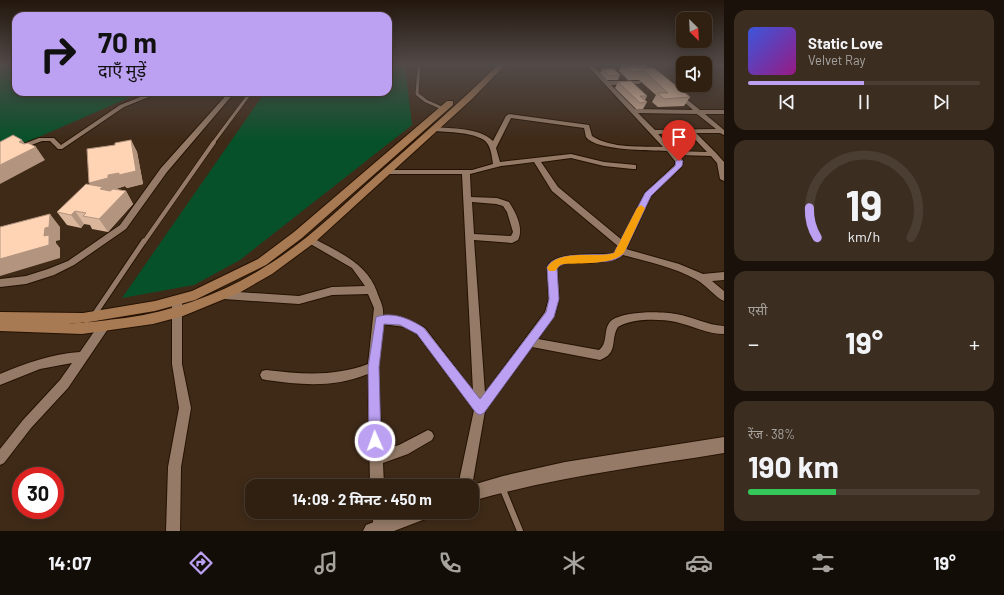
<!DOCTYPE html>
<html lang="hi">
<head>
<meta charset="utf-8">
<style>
  body { margin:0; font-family:Barlow,"Noto Sans Devanagari",sans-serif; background:#3b2d20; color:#f1f3f6; height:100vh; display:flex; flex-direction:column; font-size:15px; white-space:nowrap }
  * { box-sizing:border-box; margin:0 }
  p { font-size:13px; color:#a7a39f }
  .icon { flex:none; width:22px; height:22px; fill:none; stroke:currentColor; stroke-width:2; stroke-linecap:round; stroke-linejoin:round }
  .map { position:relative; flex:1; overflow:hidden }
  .sheet { display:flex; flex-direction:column; gap:10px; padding:10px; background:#1a120a; width:280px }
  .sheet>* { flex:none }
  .guide { position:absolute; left:12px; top:12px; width:380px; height:84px; border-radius:12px; box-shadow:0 2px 10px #0003,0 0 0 1px #4a3e32; background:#bca0f2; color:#111; overflow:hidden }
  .needle { width:26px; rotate:156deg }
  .buttons { position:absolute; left:676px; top:12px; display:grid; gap:8px }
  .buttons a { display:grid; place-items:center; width:36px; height:36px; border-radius:8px; background:#2f2012; box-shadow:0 2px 10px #0003,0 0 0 1px #4a3e32; font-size:20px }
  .speed { position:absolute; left:12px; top:467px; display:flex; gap:8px; font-size:20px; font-weight:700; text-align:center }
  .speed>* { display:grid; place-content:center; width:52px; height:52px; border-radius:50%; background:#2f2012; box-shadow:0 2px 10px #0003,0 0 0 1px #4a3e32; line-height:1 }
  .speed .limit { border:6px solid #d22; background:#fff; color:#111 }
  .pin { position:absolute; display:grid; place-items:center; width:34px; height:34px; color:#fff; margin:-41px -17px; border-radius:50% 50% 50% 0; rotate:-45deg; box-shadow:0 0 4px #0007 }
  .pin .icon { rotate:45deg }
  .me { position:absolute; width:44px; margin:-22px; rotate:358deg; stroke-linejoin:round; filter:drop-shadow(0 0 3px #0008) }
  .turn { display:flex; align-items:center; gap:14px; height:84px; padding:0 20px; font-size:18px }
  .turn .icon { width:52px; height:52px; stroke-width:2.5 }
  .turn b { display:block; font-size:28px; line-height:34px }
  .big { font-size:30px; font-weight:700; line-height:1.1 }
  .sheet .tile { flex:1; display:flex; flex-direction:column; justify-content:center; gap:6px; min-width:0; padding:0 14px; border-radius:12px; background:#3b2d20 }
  .sheet .dial { align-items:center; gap:0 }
  .dial svg { height:104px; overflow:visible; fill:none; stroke:#4a3e32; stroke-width:7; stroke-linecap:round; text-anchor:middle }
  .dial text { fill:#f1f3f6; stroke:none }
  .song { display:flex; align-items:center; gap:12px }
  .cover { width:48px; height:48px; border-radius:6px; background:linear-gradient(135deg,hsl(230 70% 55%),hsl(310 70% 35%)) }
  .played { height:4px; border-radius:2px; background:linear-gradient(90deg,#bca0f2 50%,#4a3e32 50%) }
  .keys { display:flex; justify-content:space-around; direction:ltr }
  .heat { display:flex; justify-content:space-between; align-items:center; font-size:22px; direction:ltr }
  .charge { height:6px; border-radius:3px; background:linear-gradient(90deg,#34c759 38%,#4a3e32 0) }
  .trip { position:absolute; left:245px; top:479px; width:234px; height:40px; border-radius:12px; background:#2f2012; box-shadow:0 2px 10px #0003,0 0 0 1px #4a3e32; font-weight:700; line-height:40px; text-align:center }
  .menu { display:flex; height:64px; justify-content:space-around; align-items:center; background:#130d07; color:#a7a39f }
  .menu .icon { width:28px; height:28px }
  .menu .current { color:#bca0f2 }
  .menu b { font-size:18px; color:#f1f3f6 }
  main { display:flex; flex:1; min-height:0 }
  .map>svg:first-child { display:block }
</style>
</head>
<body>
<main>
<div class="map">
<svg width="724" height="531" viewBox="0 0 724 531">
  <rect width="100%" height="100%" fill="#3f2a18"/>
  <g fill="#07512a">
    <path d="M0 65H16V92H142L16 147 0 151Z"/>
    <path d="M388 65H405L412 125 240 260 194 285 122 298 265 92H388Z"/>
  </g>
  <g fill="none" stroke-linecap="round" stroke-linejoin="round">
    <g stroke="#251202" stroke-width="4.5">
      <g id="service-far3">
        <path d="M419 65 417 94 426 101 444 109"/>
        <path d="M213 143 251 92"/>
      </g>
    </g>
    <g stroke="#251202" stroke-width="5.5">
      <path id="service-far2" d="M144 242 214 142"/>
    </g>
    <g stroke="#251202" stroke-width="7">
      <path id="service-far1" d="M94 315 144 241"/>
    </g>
    <g stroke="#251202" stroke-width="8">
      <path id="service" d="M502 487 520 531"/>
    </g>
    <g stroke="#251202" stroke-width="2">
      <g id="minor">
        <path d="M587 65H592L608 81H641V83L639 84 611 85 635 109 693 110 676 95 675 94 678 92 700 110H724V114H705L724 130V135L720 133H696L716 153 724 162V181L720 179 717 163 711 156 679 155 683 161 682 166 651 196 626 249 679 264 703 274 724 272V280L712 281 724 291V301C716 298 706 285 697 280 674 267 648 262 623 255 616 264 576 263 564 263L560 265 557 268 559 299 555 314 538 339 599 350C609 343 602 328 612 320 625 311 661 311 676 314 693 317 707 325 724 326V334C707 334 693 326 676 322 660 319 633 318 618 327 610 339 619 353 600 360L532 347 485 411 472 486H458L474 410 417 334 405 327 382 324 378 367 382 450 399 445 428 430 432 432 434 436 432 440 408 454 383 463 384 486H370L368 374C334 388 301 385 266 380L262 379 260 375 262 371 266 370C301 374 334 377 368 364L374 308 368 294 332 295 299 304 224 299 221 298 219 295 221 292 224 291 299 296 332 287 365 286 352 268 307 242 306 240 307 238H313C338 252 367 263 377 292 380 301 384 306 383 316L406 319 425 328 473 391 462 174H386L382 172 386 170H472L493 164C492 157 491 148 487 143 479 132 446 132 433 131L430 129 433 127C452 129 479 127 493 141L506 116 509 114 589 125 592 136C612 149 641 146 663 147ZM638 113 697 114 716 129 655 130ZM511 118 584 128C585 131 585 134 586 137 596 151 651 150 667 151L675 161V165L645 193 622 240 558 187 541 162 571 158 604 166 633 169H636V165L604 162 571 154 500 162 496 148ZM689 133 707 152 675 151 658 134ZM534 162 552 191 619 247 615 253 611 254C598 254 563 254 554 260 551 261 549 264 547 267L549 299 545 312 485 393 474 240 512 243 518 240C524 228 516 213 509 202L497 198 471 197 470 174 501 166ZM472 202 496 204 503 206 507 212 513 232 511 236 474 234Z"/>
        <path d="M153 92H161L124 107 62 149H58L50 141H42L0 157V153L39 138H54L61 145 120 105Z"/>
        <path d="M229 92H235L167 172 126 229 74 265 54 275 26 284 0 287V279L26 276 48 269 68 261 120 225 161 168Z"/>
        <path d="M177 296 180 297 182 300V364L191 408 181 467 180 531H166L168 467 179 408 172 364V300L174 297Z"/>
        <path d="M104 322 108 323 109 326 108 329 68 388 31 428 4 463 0 465V449L23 420 60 380 72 363 40 369 0 385V374C26 363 51 354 80 352L100 323Z"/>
        <path d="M372 512H386L387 528 386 531H374Z"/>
      </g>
    </g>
    <g stroke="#251202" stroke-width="2">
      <g id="tertiary">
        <path d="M724 437V453C639 467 555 477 472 501V486H469L503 476 565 462Z"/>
        <path d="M400 512H430L428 518 394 531H363L366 525Z"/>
      </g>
    </g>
    <g stroke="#251202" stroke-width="2">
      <path id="secondary" d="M498 65H505L472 99 314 243 272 274 239 293 183 316 153 324 82 334 0 331V312L83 313 155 301 192 291 258 259 294 232 447 101H453V105L302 238 266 265 195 300 155 311 83 323H65C85 324 105 320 125 318 174 311 221 294 263 268 305 243 341 207 377 175 418 139 459 103 498 65Z"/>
    </g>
    <use href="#service-far3" stroke="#957b67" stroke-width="3"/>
    <use href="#service-far2" stroke="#957b67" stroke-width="4"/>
    <use href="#service-far1" stroke="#957b67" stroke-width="5"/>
    <use href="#service" stroke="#957b67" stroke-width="6"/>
    <use href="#minor" fill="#957b67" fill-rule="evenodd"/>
    <use href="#tertiary" fill="#957b67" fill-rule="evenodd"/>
    <use href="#secondary" fill="#a87a53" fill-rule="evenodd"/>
  </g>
  <g fill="#dab69c">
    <path d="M622 65H645L690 97 684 106 658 107 652 102 656 95 639 80H628L619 71Z"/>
    <path d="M602 69 620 75 618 80H607L600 73Z"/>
    <path d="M618 82 647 96 645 100 647 102 643 109H636L615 88Z"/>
    <path d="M131 140 137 152 143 184 127 188 125 186 116 189 126 191 133 204 108 232 92 229 90 225 84 224 81 228 67 225 57 212 90 185 115 145Z"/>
  </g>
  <g fill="#b2947f">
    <path d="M22 140 30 150 36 147 45 160 0 184V165L19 142Z"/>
    <path d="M131 140 137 152 143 184 127 188 125 186 116 189V191L97 196 89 183 108 175 119 173Z"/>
    <path d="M126 191 133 204 108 232 99 219Z"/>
    <path d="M75 211 84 224 81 228 71 215Z"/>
    <path d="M50 214 60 227V240L56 241V243L60 248V258L0 276V259L44 236 45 228Z"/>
  </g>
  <g fill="#fed4b5" stroke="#b2947f">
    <path d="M625 65H635L639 68H654L690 97 664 99 657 93H668L644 71 632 72Z"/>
    <path d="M635 65H645L648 68H639Z"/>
    <path d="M602 69H614L620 75 609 76Z"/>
    <path d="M631 81 647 96H640L647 102 640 103 618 82Z"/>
    <path d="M13 135 22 140 19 142 24 144 28 143 36 147 0 165V142Z"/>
    <path d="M131 140 136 171 119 175V173L108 175V178L89 183 87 149 115 145V143Z"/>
    <path d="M86 184 103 187 100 189 110 191 113 189 126 191 99 219 83 216 86 213 75 211 71 215 57 212Z"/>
    <path d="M50 214 49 227 45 228 44 236 49 235V245L0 259V227Z"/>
  </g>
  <linearGradient id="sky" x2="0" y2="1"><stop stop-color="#23170d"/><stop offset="0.46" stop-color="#524a48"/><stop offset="1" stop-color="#524a48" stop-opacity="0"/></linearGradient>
  <rect width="724" height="140" fill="url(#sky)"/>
  <path fill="#bca0f2" stroke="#7a689d" d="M679 159 683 161 682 166 651 196 625 251C613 272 572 253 557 268L559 299 554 317 484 413 480 415 476 413 417 334 400 325 384 324 379 367 381 441 380 446 375 448 371 446 369 441 368 367 376 317C392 311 411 319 424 328L480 399 546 312 549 299 547 267C558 249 597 258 614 253L645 193 675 166 676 161Z"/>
  <path fill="#f59e0b" d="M641 205 645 208 625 251C617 265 580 263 564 264L560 265 555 271H549L547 268C559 248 595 259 614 253L637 208Z"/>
</svg>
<div class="buttons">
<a><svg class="needle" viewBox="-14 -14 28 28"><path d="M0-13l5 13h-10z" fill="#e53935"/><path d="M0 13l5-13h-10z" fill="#a7a39f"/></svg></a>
<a><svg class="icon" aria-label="sound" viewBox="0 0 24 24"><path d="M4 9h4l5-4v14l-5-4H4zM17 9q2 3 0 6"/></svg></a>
</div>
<div class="speed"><div class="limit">30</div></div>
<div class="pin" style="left:679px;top:161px;background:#d93025"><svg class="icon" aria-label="arrive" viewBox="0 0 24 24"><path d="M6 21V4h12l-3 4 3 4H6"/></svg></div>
<svg class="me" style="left:375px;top:441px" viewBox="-20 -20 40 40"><circle r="17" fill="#bca0f2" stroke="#fff" stroke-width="3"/><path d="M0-11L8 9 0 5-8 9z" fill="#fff"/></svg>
<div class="trip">14:09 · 2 मिनट · 450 m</div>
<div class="guide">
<div class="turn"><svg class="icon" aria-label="right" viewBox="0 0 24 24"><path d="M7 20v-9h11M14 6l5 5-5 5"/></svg><div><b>70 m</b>दाएँ मुड़ें</div></div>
</div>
</div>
<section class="sheet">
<div class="tile">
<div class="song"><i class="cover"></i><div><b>Static Love</b><p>Velvet Ray</p></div></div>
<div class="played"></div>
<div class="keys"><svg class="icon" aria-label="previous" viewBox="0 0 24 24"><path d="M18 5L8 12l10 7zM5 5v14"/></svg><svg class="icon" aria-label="pause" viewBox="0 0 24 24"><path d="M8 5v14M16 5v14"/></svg><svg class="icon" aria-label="next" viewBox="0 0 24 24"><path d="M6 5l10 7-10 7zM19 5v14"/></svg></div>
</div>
<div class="tile dial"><svg viewBox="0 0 100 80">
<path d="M14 69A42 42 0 1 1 86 69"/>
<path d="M14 69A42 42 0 0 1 8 46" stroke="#bca0f2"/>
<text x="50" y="56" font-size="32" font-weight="700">19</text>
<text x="50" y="72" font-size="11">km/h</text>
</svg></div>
<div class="tile"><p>एसी</p>
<div class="heat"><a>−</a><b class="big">19°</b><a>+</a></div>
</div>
<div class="tile"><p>रेंज · 38%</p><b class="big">190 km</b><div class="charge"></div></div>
</section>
</main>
<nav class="menu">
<b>14:07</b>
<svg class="icon current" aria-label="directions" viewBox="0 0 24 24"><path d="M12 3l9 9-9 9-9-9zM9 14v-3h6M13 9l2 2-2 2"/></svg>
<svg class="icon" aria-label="music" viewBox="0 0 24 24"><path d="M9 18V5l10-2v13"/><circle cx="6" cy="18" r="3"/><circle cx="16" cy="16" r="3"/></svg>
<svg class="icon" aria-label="phone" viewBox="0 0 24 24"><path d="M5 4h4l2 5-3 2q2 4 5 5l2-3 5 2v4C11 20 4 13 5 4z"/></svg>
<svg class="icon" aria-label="climate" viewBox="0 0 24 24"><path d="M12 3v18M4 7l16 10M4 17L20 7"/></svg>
<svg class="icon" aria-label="car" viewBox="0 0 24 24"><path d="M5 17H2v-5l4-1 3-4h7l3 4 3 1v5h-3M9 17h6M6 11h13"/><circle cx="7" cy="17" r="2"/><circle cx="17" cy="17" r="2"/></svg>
<svg class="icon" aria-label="filters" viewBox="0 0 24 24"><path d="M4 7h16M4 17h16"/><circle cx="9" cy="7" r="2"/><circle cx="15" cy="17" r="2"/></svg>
<b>19°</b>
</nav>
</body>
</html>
